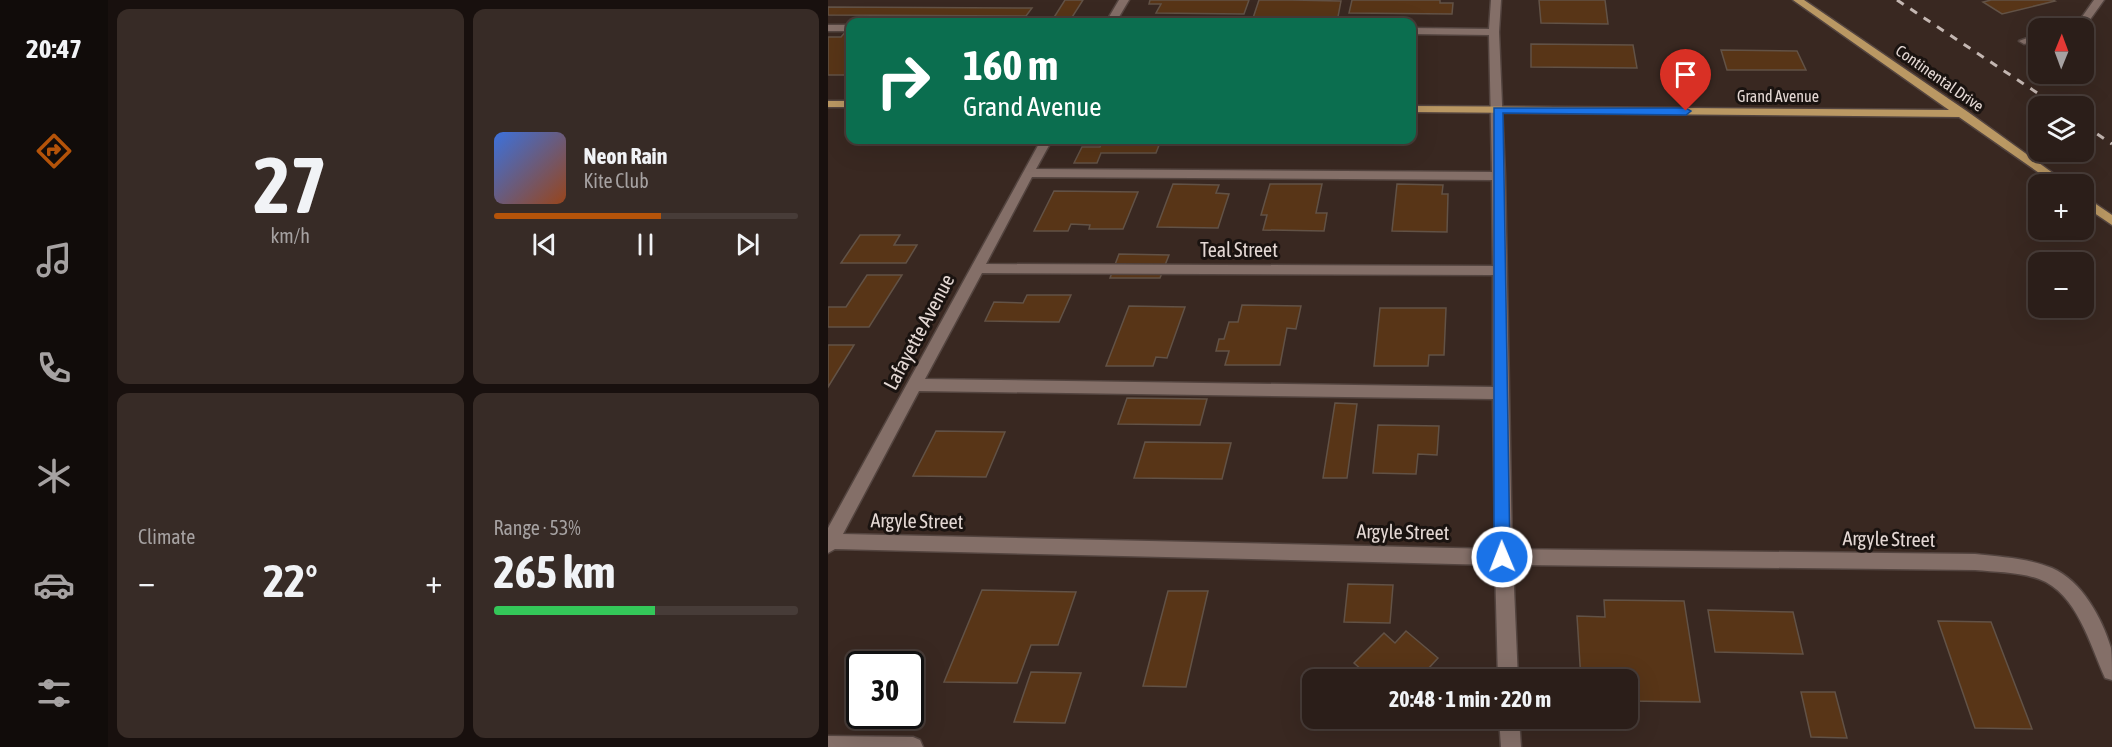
<!DOCTYPE html>
<html lang="en">
<head>
<meta charset="utf-8">
<style>
  body { margin:0; font-family:"Asap Condensed",sans-serif; background:#372b26; color:#f1f3f6; height:100vh; display:flex; flex-direction:column; font-size:22px; white-space:nowrap }
  * { box-sizing:border-box; margin:0 }
  p { font-size:20px; color:#a6a2a2 }
  .icon { flex:none; width:33px; height:33px; fill:none; stroke:currentColor; stroke-width:2; stroke-linecap:round; stroke-linejoin:round }
  .map { position:relative; flex:1; overflow:hidden }
  .sheet { display:flex; flex-direction:column; gap:9px; padding:9px; background:#18100e; width:720px }
  .sheet>* { flex:none }
  .banner { position:absolute; left:18px; top:18px; width:570px; height:126px; border-radius:12px; box-shadow:0 6px 24px #0002,0 0 0 2px #473c38; background:#0b6e4f; color:#fff; overflow:hidden }
  .needle { width:39px; rotate:1deg }
  .controls { position:absolute; left:1200px; top:18px; display:grid; gap:12px }
  .controls a { display:grid; place-items:center; width:66px; height:66px; border-radius:12px; background:#2b1e19; box-shadow:0 6px 24px #0002,0 0 0 2px #473c38; font-size:30px }
  .speed { position:absolute; left:18px; top:651px; display:flex; gap:12px; font-size:30px; font-weight:700; text-align:center }
  .speed>* { display:grid; place-content:center; width:78px; height:78px; border-radius:50%; background:#2b1e19; box-shadow:0 6px 24px #0002,0 0 0 2px #473c38; line-height:1 }
  .speed .limit { border:3px solid #111; border-radius:9px; background:#fff; color:#111 }
  .pin { position:absolute; display:grid; place-items:center; width:51px; height:51px; color:#fff; margin:-62px -26px; border-radius:50% 50% 50% 0; rotate:-45deg; box-shadow:0 0 6px #0007 }
  .pin .icon { rotate:45deg }
  .me { position:absolute; width:66px; margin:-33px; rotate:359deg; stroke-linejoin:round; filter:drop-shadow(0 0 4px #0008) }
  .turn { display:flex; align-items:center; gap:21px; height:126px; padding:0 18px; font-size:27px }
  .turn .icon { width:78px; height:78px; stroke-width:2.5 }
  .turn b { display:block; font-size:42px; line-height:51px }
  .big { font-size:45px; font-weight:700; line-height:1.1 }
  .sheet .tile { flex:1; display:flex; flex-direction:column; justify-content:center; gap:9px; min-width:0; padding:0 21px; border-radius:12px; background:#372b26 }
  .sheet .dial { align-items:center; gap:0 }
  .dial b { font-size:78px; line-height:1 }
  .song { display:flex; align-items:center; gap:18px }
  .cover { width:72px; height:72px; border-radius:9px; background:linear-gradient(135deg,hsl(220 70% 55%),hsl(20 70% 35%)) }
  .played { height:6px; border-radius:3px; background:linear-gradient(90deg,#b45309 55%,#473c38 55%) }
  .keys { display:flex; justify-content:space-around; direction:ltr }
  .heat { display:flex; justify-content:space-between; align-items:center; font-size:33px; direction:ltr }
  .charge { height:9px; border-radius:4px; background:linear-gradient(90deg,#34c759 53%,#473c38 0) }
  .sheet .tiles { flex:1; display:grid; gap:9px; grid-template-columns:repeat(2,1fr) }
  .trip { position:absolute; left:474px; top:669px; width:336px; height:60px; border-radius:12px; background:#2b1e19; box-shadow:0 6px 24px #0002,0 0 0 2px #473c38; font-weight:700; line-height:60px; text-align:center }
  main { display:flex; flex:1; min-height:0 }
  .tab-bar { display:flex; flex-direction:column; width:108px; justify-content:space-around; align-items:center; background:#110c0a; color:#a6a2a2 }
  .tab-bar .icon { width:42px; height:42px }
  .tab-bar .current { color:#b45309 }
  .tab-bar b { font-size:27px; color:#f1f3f6 }
  .map>svg:first-child { display:block }
</style>
</head>
<body>
<main>
<nav class="tab-bar">
<b>20:47</b>
<svg class="icon current" aria-label="directions" viewBox="0 0 24 24"><path d="M12 3l9 9-9 9-9-9zM9 14v-3h6M13 9l2 2-2 2"/></svg>
<svg class="icon" aria-label="music" viewBox="0 0 24 24"><path d="M9 18V5l10-2v13"/><circle cx="6" cy="18" r="3"/><circle cx="16" cy="16" r="3"/></svg>
<svg class="icon" aria-label="phone" viewBox="0 0 24 24"><path d="M5 4h4l2 5-3 2q2 4 5 5l2-3 5 2v4C11 20 4 13 5 4z"/></svg>
<svg class="icon" aria-label="climate" viewBox="0 0 24 24"><path d="M12 3v18M4 7l16 10M4 17L20 7"/></svg>
<svg class="icon" aria-label="car" viewBox="0 0 24 24"><path d="M5 17H2v-5l4-1 3-4h7l3 4 3 1v5h-3M9 17h6M6 11h13"/><circle cx="7" cy="17" r="2"/><circle cx="17" cy="17" r="2"/></svg>
<svg class="icon" aria-label="filters" viewBox="0 0 24 24"><path d="M4 7h16M4 17h16"/><circle cx="9" cy="7" r="2"/><circle cx="15" cy="17" r="2"/></svg>
</nav>
<section class="sheet">
<div class="tiles">
<div class="tile dial"><b>27</b><p>km/h</p></div>
<div class="tile">
<div class="song"><i class="cover"></i><div><b>Neon Rain</b><p>Kite Club</p></div></div>
<div class="played"></div>
<div class="keys"><svg class="icon" aria-label="previous" viewBox="0 0 24 24"><path d="M18 5L8 12l10 7zM5 5v14"/></svg><svg class="icon" aria-label="pause" viewBox="0 0 24 24"><path d="M8 5v14M16 5v14"/></svg><svg class="icon" aria-label="next" viewBox="0 0 24 24"><path d="M6 5l10 7-10 7zM19 5v14"/></svg></div>
</div>
<div class="tile"><p>Climate</p>
<div class="heat"><a>−</a><b class="big">22°</b><a>+</a></div>
</div>
<div class="tile"><p>Range · 53%</p><b class="big">265 km</b><div class="charge"></div></div>
</div>
</section>
<div class="map">
<svg width="1284" height="747" viewBox="0 0 1284 747">
  <rect width="100%" height="100%" fill="#392821"/>
  <g fill="#583517" stroke="#625246" stroke-width="1.5">
    <path d="M237 0H255L241 22H223Z"/>
    <path d="M322 0H421L416 14 328 13 333 4H321Z"/>
    <path d="M431 0H464L513 1 509 22 424 21Z"/>
    <path d="M524 0H612V3H625L624 14 521 13Z"/>
    <path d="M711 0H777L780 24 713 23Z"/>
    <path d="M1163 0H1225L1227 1 1174 14 1155 2Z"/>
    <path d="M0 7 204 8 198 16 0 15Z"/>
    <path d="M19 30H22V75H0V37H13Z"/>
    <path d="M703 44 805 45 809 68 703 67Z"/>
    <path d="M893 50 969 51 978 70H899Z"/>
    <path d="M275 140H333L328 153H273L269 163H246L254 147H272Z"/>
    <path d="M345 184 391 185 388 193 401 194 390 228 329 227Z"/>
    <path d="M442 184H494L488 213H499L496 231 435 230 439 215H433Z"/>
    <path d="M569 184 615 185 614 194H620L619 232 564 231Z"/>
    <path d="M226 191 310 192 295 229H261L262 225 243 224 240 231H206Z"/>
    <path d="M32 235H72L66 245H89L78 263H13Z"/>
    <path d="M291 254 341 255 332 278H282Z"/>
    <path d="M39 275H74L41 327H0V307H18Z"/>
    <path d="M199 295H243L231 322 157 321 166 302 195 303Z"/>
    <path d="M414 305 473 306 468 329 459 328 452 365H397L401 351H388L391 339H396L401 322H410Z"/>
    <path d="M301 306 357 307 339 358 328 357 325 366H278Z"/>
    <path d="M552 308H618L616 355H601L600 366H546Z"/>
    <path d="M0 345H26L0 387Z"/>
    <path d="M299 398 379 399 372 425 290 424Z"/>
    <path d="M507 403 529 404 519 478H495Z"/>
    <path d="M550 425 611 426 609 455 590 454 588 474 545 473Z"/>
    <path d="M108 431 177 432 158 477 85 476Z"/>
    <path d="M317 442 403 443 394 479 306 478Z"/>
    <path d="M520 584 565 585 562 623 516 622Z"/>
    <path d="M154 590 248 592 230 645H203L189 683 116 682Z"/>
    <path d="M340 591H380L358 687 315 686Z"/>
    <path d="M776 600 856 601 872 702 800 701V680H753L749 616 777 617Z"/>
    <path d="M880 610 965 612 975 654 887 652Z"/>
    <path d="M1110 621 1163 622 1204 729 1147 728Z"/>
    <path d="M578 631 610 658 600 669 614 680H545L526 663 556 633 567 643Z"/>
    <path d="M203 672 253 673 237 723 186 722Z"/>
    <path d="M973 692H1007L1019 738 983 737Z"/>
  </g>
  <g fill="none" stroke-linecap="round" stroke-linejoin="round">
    <g stroke="#53443f" stroke-width="3">
      <g id="minor">
        <path d="M291 0H301L288 22H278Z"/>
        <path d="M663 0H673L671 32 677 176 684 549 1147 554C1173 557 1200 558 1224 568 1254 581 1274 618 1283 648 1284 657 1284 670 1284 680L1277 678C1262 645 1249 593 1211 579 1191 572 1168 572 1147 570L685 565 690 680H670L667 565 7 549 0 553V528L213 140H224L208 169 664 172 661 35 584 34V28L661 29ZM204 177 664 180 665 266 158 264ZM154 273 665 275V387L97 379ZM91 391 665 399 667 549 15 534Z"/>
        <path d="M1266 0H1276L1256 28H1238L1239 26 1249 24Z"/>
        <rect x="0" y="25" width="22" height="6"/>
        <path d="M1210 34V40L1196 44 1191 41Z"/>
        <path d="M671 718H691L693 747H673Z"/>
        <path d="M0 736 85 737 92 740 95 747H0Z"/>
      </g>
    </g>
    <g stroke="#53443f" stroke-width="3">
      <g id="major">
        <path d="M965 0H976L1140 112 1240 184H1227L1131 117 584 112V106L1121 110Z"/>
        <rect x="0" y="101" width="22" height="6"/>
        <path d="M1256 196 1284 215V225L1256 206Z"/>
      </g>
    </g>
    <use href="#minor" fill="#846f68" fill-rule="evenodd"/>
    <use href="#major" fill="#ba9863" fill-rule="evenodd"/>
    <g stroke="#c4b7b2" stroke-width="3" stroke-dasharray="8 8" stroke-linecap="butt">
      <path d="M1069 0 1229 106"/>
      <path d="M1256 125 1284 144"/>
    </g>
  </g>
  <path fill="#1a73e8" stroke="#114b97" stroke-width="1.5" d="M666 108H858L863 111 858 115 675 113 682 557 679 562H668L666 557Z"/>
  <g text-anchor="middle" stroke-width="6" stroke-linejoin="round" paint-order="stroke">
    <g font-size="16" fill="#e4d8d4" stroke="#1a1310">
      <text transform="translate(1112 78) rotate(35)" y="6">Continental Drive</text>
      <text x="950" y="102">Grand Avenue</text>
    </g>
    <g font-size="20" fill="#e4d8d4" stroke="#1a1310">
      <text x="411" y="257">Teal Street</text>
      <text transform="translate(91 332) rotate(-62)" y="7">Lafayette Avenue</text>
      <text transform="translate(89 521) rotate(1)" y="7">Argyle Street</text>
      <text transform="translate(575 532) rotate(1)" y="7">Argyle Street</text>
      <text transform="translate(1061 539) rotate(1)" y="7">Argyle Street</text>
    </g>
  </g>
</svg>
<div class="controls">
<a><svg class="needle" viewBox="-14 -14 28 28"><path d="M0-13l5 13h-10z" fill="#e53935"/><path d="M0 13l5-13h-10z" fill="#a6a2a2"/></svg></a>
<a><svg class="icon" aria-label="layers" viewBox="0 0 24 24"><path d="M12 4l9 5-9 5-9-5zM3 14l9 5 9-5"/></svg></a>
<a>+</a>
<a>−</a>
</div>
<div class="speed"><div class="limit">30</div></div>
<div class="pin" style="left:858px;top:111px;background:#d93025"><svg class="icon" aria-label="arrive" viewBox="0 0 24 24"><path d="M6 21V4h12l-3 4 3 4H6"/></svg></div>
<svg class="me" style="left:674px;top:557px" viewBox="-20 -20 40 40"><circle r="17" fill="#1a73e8" stroke="#fff" stroke-width="3"/><path d="M0-11L8 9 0 5-8 9z" fill="#fff"/></svg>
<div class="trip">20:48 · 1 min · 220 m</div>
<div class="banner">
<div class="turn"><svg class="icon" aria-label="right" viewBox="0 0 24 24"><path d="M7 20v-9h11M14 6l5 5-5 5"/></svg><div><b>160 m</b>Grand Avenue</div></div>
</div>
</div>
</main>
</body>
</html>
